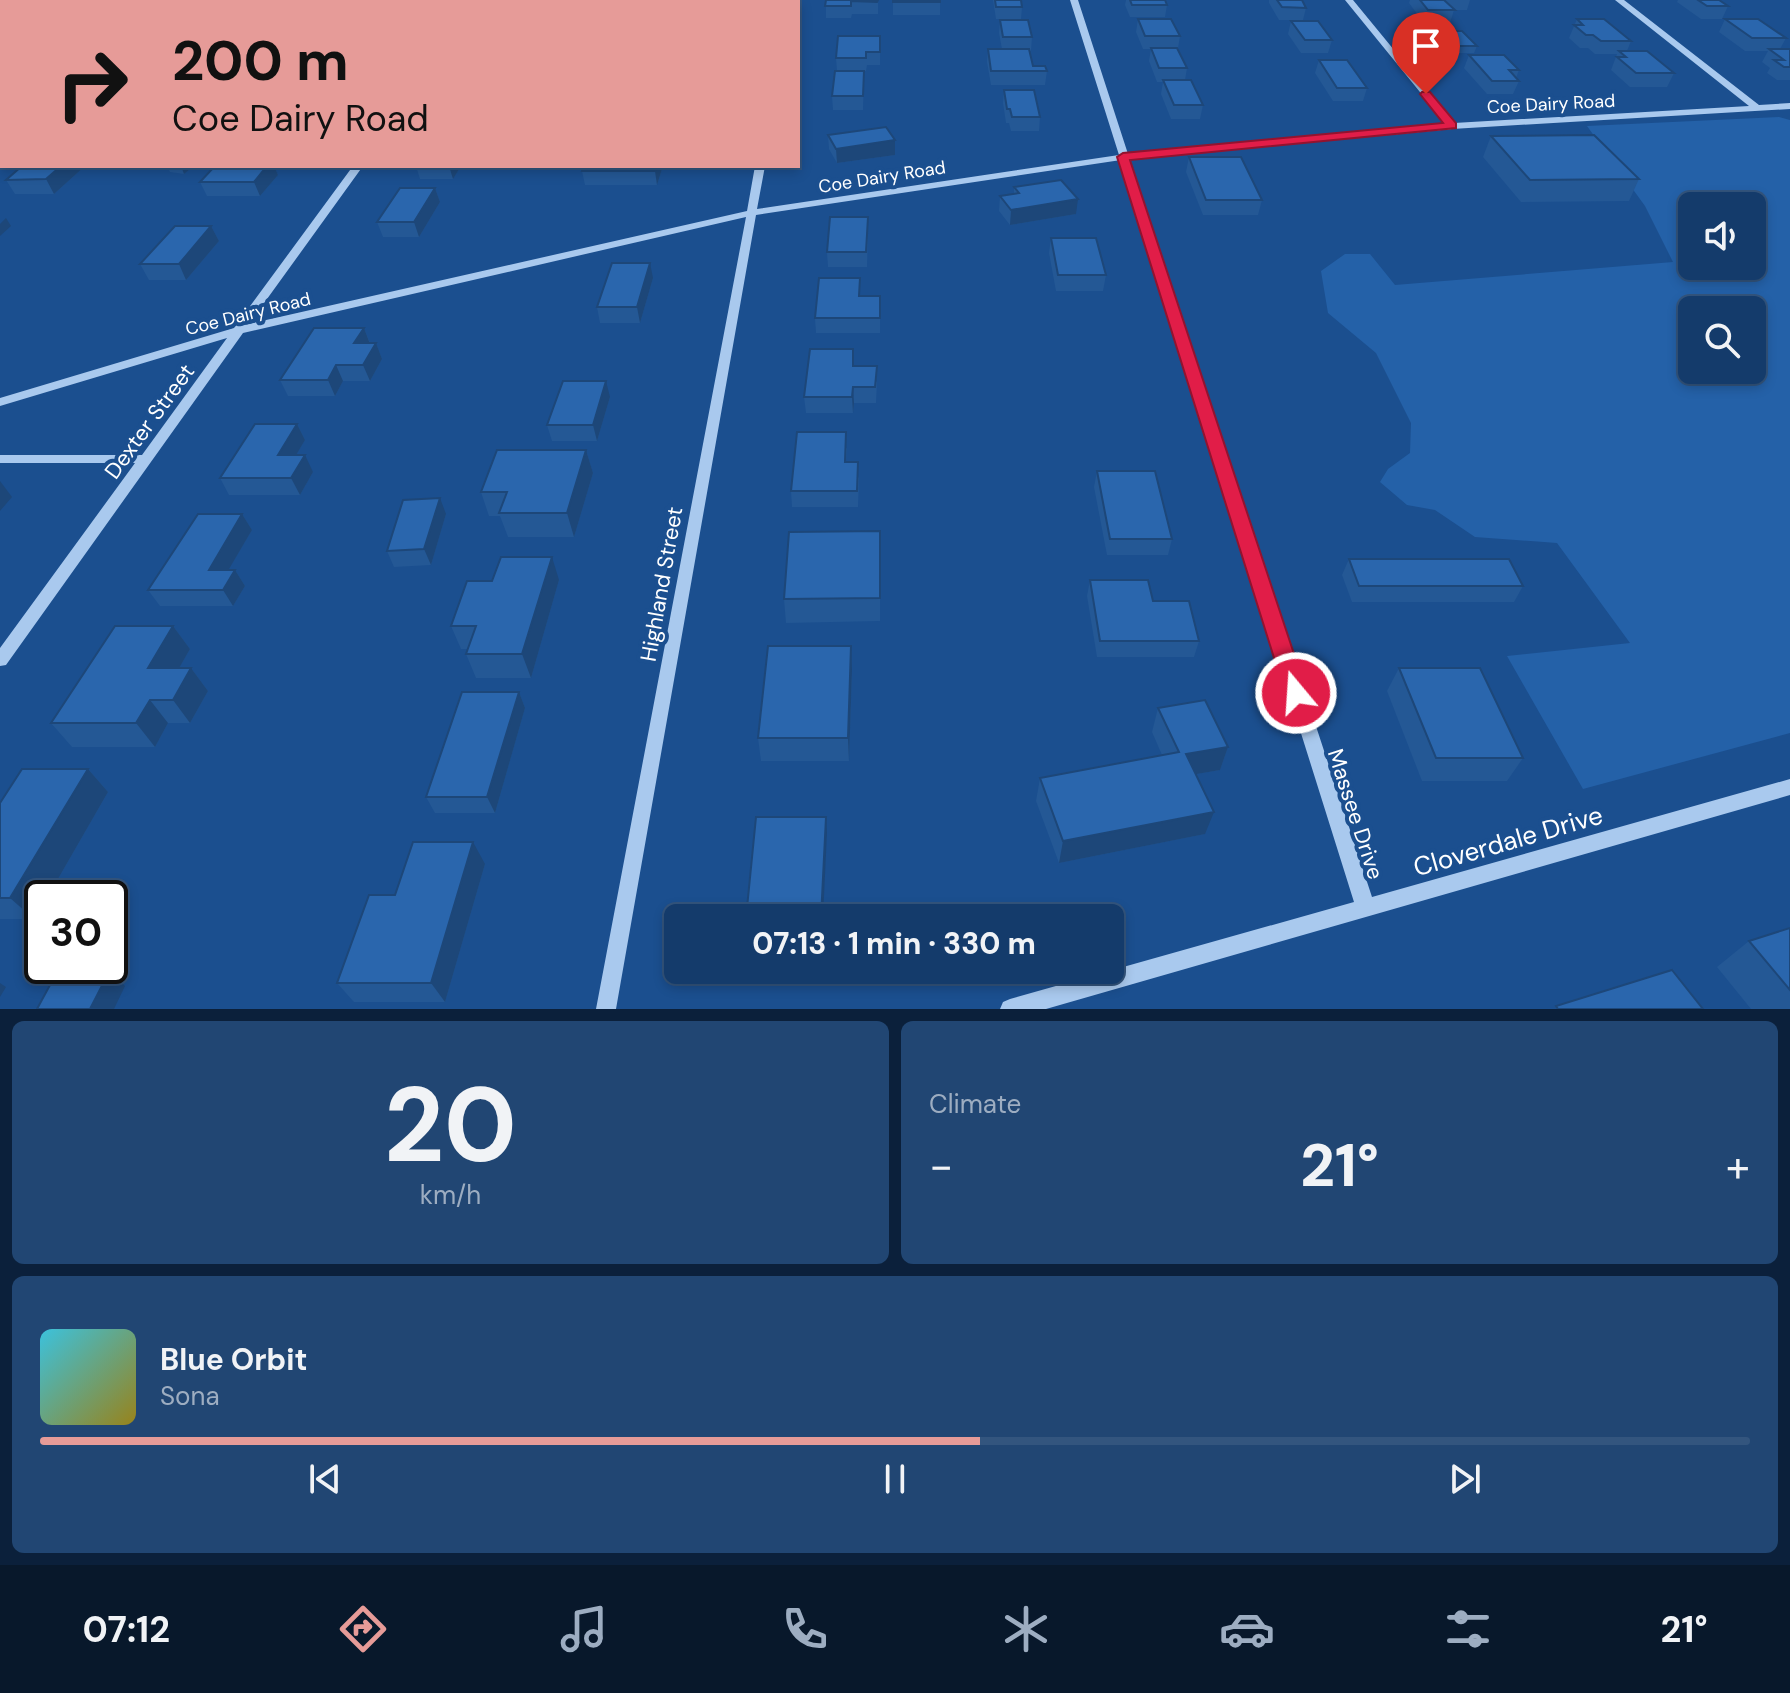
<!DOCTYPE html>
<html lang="en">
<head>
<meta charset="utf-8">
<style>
  body { margin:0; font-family:"DM Sans",sans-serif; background:#214673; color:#f1f3f6; height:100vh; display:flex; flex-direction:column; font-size:30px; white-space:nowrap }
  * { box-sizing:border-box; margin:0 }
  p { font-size:26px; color:#9dadc1 }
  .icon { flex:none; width:44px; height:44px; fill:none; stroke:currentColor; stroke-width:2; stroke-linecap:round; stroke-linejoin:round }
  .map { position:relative; height:1009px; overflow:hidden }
  .side { display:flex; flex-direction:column; gap:12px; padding:12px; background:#0b203b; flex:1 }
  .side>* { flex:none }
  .top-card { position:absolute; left:0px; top:0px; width:800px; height:168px; box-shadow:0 4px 12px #0003,0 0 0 2px #33557e; background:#e69b98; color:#111; overflow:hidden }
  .tools { position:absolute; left:1678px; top:192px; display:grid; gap:16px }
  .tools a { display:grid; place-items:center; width:88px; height:88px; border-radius:12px; background:#143b6b; box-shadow:0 4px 12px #0003,0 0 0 2px #33557e; font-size:40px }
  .speed { position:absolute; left:24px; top:880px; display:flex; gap:16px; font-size:40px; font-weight:700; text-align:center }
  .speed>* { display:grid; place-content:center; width:104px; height:104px; border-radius:50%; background:#143b6b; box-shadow:0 4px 12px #0003,0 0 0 2px #33557e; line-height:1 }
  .speed .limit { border:4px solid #111; border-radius:12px; background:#fff; color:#111 }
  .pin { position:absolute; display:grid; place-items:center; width:68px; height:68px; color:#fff; margin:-82px -34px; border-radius:50% 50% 50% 0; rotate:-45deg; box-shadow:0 0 8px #0007 }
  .pin .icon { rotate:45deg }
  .me { position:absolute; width:88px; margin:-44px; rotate:342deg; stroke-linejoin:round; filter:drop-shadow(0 0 6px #0008) }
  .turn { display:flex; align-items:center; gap:28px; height:168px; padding:0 40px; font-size:36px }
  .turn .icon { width:104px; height:104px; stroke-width:2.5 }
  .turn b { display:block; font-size:56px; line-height:68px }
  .big { font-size:60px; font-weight:800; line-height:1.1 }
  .side .card { flex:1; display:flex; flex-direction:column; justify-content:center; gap:12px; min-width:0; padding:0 28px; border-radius:12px; background:#214673 }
  .side .dial { align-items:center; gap:0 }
  .dial b { font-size:104px; line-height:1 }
  .song { display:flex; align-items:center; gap:24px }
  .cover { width:96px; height:96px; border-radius:12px; background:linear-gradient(135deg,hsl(190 70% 55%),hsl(50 70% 35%)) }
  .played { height:8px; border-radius:4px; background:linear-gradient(90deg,#e69b98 55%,#33557e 55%) }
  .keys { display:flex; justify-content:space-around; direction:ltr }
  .heat { display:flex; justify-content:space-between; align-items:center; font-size:44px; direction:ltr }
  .side .tiles { flex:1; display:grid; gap:12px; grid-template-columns:1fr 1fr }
  .card:last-child { grid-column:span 2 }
  .trip { position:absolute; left:664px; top:904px; width:460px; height:80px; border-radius:12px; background:#143b6b; box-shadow:0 4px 12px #0003,0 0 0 2px #33557e; font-weight:800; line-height:80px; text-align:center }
  .tab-bar { display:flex; height:128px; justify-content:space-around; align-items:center; background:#08182b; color:#9dadc1 }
  .tab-bar .icon { width:56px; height:56px }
  .tab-bar .selected { color:#e69b98 }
  .tab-bar b { font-size:36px; color:#f1f3f6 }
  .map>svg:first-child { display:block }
</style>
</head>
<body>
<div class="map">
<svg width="1790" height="1009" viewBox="0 0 1790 1009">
  <rect width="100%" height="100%" fill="#1b4f8f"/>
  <path fill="#2461a8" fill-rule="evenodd" d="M1779 117 1790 120V733L1583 789 1507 656 1630 643 1557 543 1475 537 1435 510 1407 505 1380 482 1388 469 1410 453 1411 423 1376 353 1328 313 1321 271 1345 254H1370L1395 285 1673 262 1645 206 1587 126ZM1692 206H1752V266H1692ZM1692 310H1752V370H1692Z"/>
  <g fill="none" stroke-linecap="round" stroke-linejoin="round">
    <g fill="#a9c9ee" fill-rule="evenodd">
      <path d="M474 0H482L473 2Z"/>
      <rect x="785" y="0" width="8" height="2"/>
      <path d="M1070 0H1078L1128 154 1446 124 1345 0H1353L1454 123 1749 106 1615 0H1624L1759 105 1790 103V109L1452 129 1130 159 1372 897 1790 779V795L1046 1009H1000L1003 1002 1010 999 1354 902 1121 160 756 215 616 1009H596L746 217 243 333 6 665 0 666V648L135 463H0V455H142L227 338 0 406V398L234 328 353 166H363L249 324 747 211 755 166H765L757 209 1119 155Z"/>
      <rect x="0" y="95" width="2" height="6"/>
      <path d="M2 143V150L0 151V144Z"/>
    </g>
  </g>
  <g fill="#245895">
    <path d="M0 0 122 1 2 2V14H0Z"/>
    <path d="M122 0H247V2H123Z"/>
    <path d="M252 0H311L312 1 253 2Z"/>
    <path d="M380 0H435L436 2H381Z"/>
    <path d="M826 0H878V14H852L851 18H826Z"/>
    <rect x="893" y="0" width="47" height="15"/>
    <path d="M993 0H1021L1022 7 1021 19H996Z"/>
    <path d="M1126 0H1165L1167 5 1165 17H1130L1125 5Z"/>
    <path d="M1269 0H1302L1306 8 1303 20H1279L1269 3Z"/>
    <path d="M1410 0H1470L1467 10H1454L1450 23H1424L1409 3Z"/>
    <path d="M1678 0H1719L1728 6 1722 19H1701L1677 2Z"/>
    <path d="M1138 19 1180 36 1178 48 1187 68 1185 80 1203 105 1200 119H1171L1161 94 1163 82H1157L1149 61 1151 49H1143L1136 32Z"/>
    <path d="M1577 19 1631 41 1627 51 1674 73 1667 87H1630L1611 70 1617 54H1595L1588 48H1580L1569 38Z"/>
    <path d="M1725 19 1786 38 1780 49H1790V80H1777L1767 73 1770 68 1762 62 1768 51H1745L1719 32Z"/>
    <path d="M1000 20 1032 37 1031 51H1029L1033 66 1047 71 1045 85H991L987 62 988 49H1002L999 33Z"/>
    <path d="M1291 21 1332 40 1328 53H1301L1288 34Z"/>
    <path d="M1438 31 1477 46 1474 53H1449L1436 38Z"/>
    <path d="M880 36V65H867L866 71H837L836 58Z"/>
    <rect x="0" y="44" width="2" height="26"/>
    <path d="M1469 55 1519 70 1516 78 1519 81 1513 94H1487L1464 68Z"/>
    <path d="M1319 60 1367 88 1363 101H1333L1315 73Z"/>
    <path d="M864 71 863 110H833L832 96Z"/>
    <path d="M1004 90 1040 117 1039 131H1011L1009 123H1006L1003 103Z"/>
    <path d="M828 135 895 155 837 163 829 149Z"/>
    <path d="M1491 136 1639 179 1629 201 1521 202 1483 157Z"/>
    <path d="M1189 157 1262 200 1258 215H1203L1186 172Z"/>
    <path d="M22 166H85L54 194H15L6 180Z"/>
    <path d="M167 166H194L184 174 170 172Z"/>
    <path d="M231 166H274L278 175 260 196H207L200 182Z"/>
    <path d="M416 166H461L453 179H420Z"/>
    <path d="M662 169 657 185H585L582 171Z"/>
    <path d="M1014 187 1076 214 1010 225 999 211 1000 196 1014 194Z"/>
    <path d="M435 188 440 202 419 237H383L377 222Z"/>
    <path d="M211 226 219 241 186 280H149L140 264Z"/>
    <path d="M868 232 867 267H828L827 252Z"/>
    <path d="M1051 238 1106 275 1103 291H1056L1049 253Z"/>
    <path d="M653 278 640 323H600L597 307Z"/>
    <path d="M860 296H880V333H816L815 318Z"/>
    <path d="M364 328 370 343H376L382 359 370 381H343L335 396H288L280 380Z"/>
    <path d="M854 366 877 382 876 403H854L853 413H806L804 397Z"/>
    <path d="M610 397 597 441H552L547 425Z"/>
    <path d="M297 424 305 440 296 455 313 472 300 495H229L220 478Z"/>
    <path d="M847 448 846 462 859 478 858 507H792L791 491Z"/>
    <path d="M586 450 593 473 574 537H508L500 516H489L481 492Z"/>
    <path d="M1097 471 1172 539 1168 555H1107L1094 487Z"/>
    <path d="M242 514 252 530 228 570H235L245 586 233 606H160L148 590Z"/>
    <path d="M446 514 431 565 394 567 387 551Z"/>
    <path d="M880 531V621L786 623 784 599Z"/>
    <path d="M1349 559 1523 586 1514 602H1352L1342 575Z"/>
    <path d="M559 580 531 678H476L466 654 468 649H461L451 626Z"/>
    <path d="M1090 580 1153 601 1199 641 1194 657H1097L1087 596Z"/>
    <path d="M173 626 190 649 179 668H191L208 691 190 723H168L155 747H72L51 723Z"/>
    <path d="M851 646 852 670 849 761H761L758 738Z"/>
    <path d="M1399 668 1523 758 1507 781H1422L1387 691Z"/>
    <path d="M519 692 525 708 495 813H435L426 797Z"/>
    <path d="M1158 708 1228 747 1220 770 1196 774 1205 834 1059 863 1036 801 1040 778 1162 755 1152 732Z"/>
    <path d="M88 769 108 792 47 898H42L34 919H0V803Z"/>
    <path d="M485 864 445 1002H354L337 983 395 895Z"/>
    <path d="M1790 928V1009H1751L1717 967 1749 941Z"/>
  </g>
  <g fill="#1d4779">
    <path d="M36 0H61H49L50 2H35Z"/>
    <path d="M99 0H121L122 1 98 2Z"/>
    <path d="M166 0H184L181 2H166Z"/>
    <path d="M232 0H247V2H230Z"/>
    <path d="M298 0H311L312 1 299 2Z"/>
    <path d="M895 140V155L837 163 836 149Z"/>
    <path d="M61 166H85L54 194 46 179Z"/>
    <path d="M181 166H194L184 174Z"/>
    <path d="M267 166H274L278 175 260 196 254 182Z"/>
    <path d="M449 166H461L453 179Z"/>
    <path d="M656 166H662V169L657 185 655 171Z"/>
    <path d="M435 188 440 202 419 237 414 222Z"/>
    <path d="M1078 199 1076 214 1010 225 1011 210Z"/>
    <path d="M6 218 11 226 0 236V224Z"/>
    <path d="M211 226 219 241 186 280 179 264Z"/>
    <path d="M650 263 653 278 640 323 637 307Z"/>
    <path d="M364 328 370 344 354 343Z"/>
    <path d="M376 343 382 359 370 381 363 365Z"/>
    <path d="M336 365 343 381 335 396 328 380Z"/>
    <path d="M606 381 610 397 597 441 593 425Z"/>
    <path d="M853 387 854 403 853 413 852 397Z"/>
    <path d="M297 424 305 440 286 472 278 455Z"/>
    <path d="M586 450 593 473 574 537 567 513Z"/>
    <path d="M305 455 313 472 300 495 291 478Z"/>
    <path d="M0 481 12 497 0 511Z"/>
    <path d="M440 498 446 514 431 565 424 549Z"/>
    <path d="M242 514 252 530 219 586 209 570Z"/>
    <path d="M552 557 559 580 531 678 522 654Z"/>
    <path d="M235 570 245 586 233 606 223 590Z"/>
    <path d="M173 626 190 649 166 691 148 668Z"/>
    <path d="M851 646 852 670 849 761 848 738Z"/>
    <path d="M191 668 208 691 190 723 173 700Z"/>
    <path d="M519 692 525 708 495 813 487 797Z"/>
    <path d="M150 700 168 723 155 747 136 723Z"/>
    <path d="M1228 747 1220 770 1179 777 1186 754Z"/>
    <path d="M88 769 108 792 47 898H42V907L34 919 10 898Z"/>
    <path d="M1214 812 1205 834 1059 863 1063 841Z"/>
    <path d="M826 817 827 833 823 918H821Z"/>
    <path d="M473 842 485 864 445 1002 431 983Z"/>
    <path d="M109 972 125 986 114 1009H90Z"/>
    <path d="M0 983 6 987 0 997Z"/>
  </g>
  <g fill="#2a66ad" stroke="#1d4779" stroke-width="2">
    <path d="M0 0H36L0 1Z"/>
    <path d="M49 0H99L97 1Z"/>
    <path d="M180 0H232L230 2H177Z"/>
    <path d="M507 0H558L557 2H506Z"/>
    <path d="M572 0H619L618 2H570Z"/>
    <path d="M632 0H678L677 2H631Z"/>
    <path d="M692 0H743L742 2H691Z"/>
    <path d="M826 0H878L877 2 851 1V6H825Z"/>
    <rect x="893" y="0" width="47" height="2"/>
    <path d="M995 0H1021L1022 7H996Z"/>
    <path d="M1130 0H1165L1167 5H1132Z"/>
    <path d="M1277 0H1302L1306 8 1282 7Z"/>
    <path d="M1420 0H1444L1455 10H1428Z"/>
    <path d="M1698 0H1719L1728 6H1707Z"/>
    <path d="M1138 19H1171L1180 36H1145Z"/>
    <path d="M1577 19H1604L1631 41H1601L1593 35H1586L1574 25H1583Z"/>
    <path d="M1725 19H1758L1786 38H1752Z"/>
    <path d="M1000 20H1028L1032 37H1003Z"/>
    <path d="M1291 21H1318L1332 40H1305Z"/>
    <path d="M1438 31H1462L1477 46H1452Z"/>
    <path d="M838 36H880V52H866V58H836Z"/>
    <rect x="0" y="44" width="2" height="13"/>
    <path d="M1151 48H1177L1187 68H1159Z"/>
    <path d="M988 49H1029L1033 66H1045L1047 71H991Z"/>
    <path d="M1769 49H1790V67H1784L1774 60H1784Z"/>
    <path d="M1619 51H1647L1674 73H1636L1617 57H1626Z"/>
    <path d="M1469 55H1504L1519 70H1509L1519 81H1492Z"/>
    <path d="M1319 60H1347L1367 88H1337Z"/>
    <path d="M835 71H864L863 96H832Z"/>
    <path d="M1163 80H1191L1203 105H1174Z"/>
    <path d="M1004 90H1034L1040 117H1012L1010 109H1007Z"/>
    <path d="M886 127 895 140 836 149 828 135Z"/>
    <path d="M1594 135 1639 179 1530 180 1491 136Z"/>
    <path d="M1189 157H1241L1262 200H1206Z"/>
    <path d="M22 166H61L46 179 6 180Z"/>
    <path d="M231 166H267L254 182H200L213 168H229Z"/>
    <path d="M584 166H656L655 171H582Z"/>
    <path d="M1061 180 1078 199 1011 210 1000 196 1019 193 1014 187Z"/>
    <path d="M400 188H435L414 222H377Z"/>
    <path d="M830 217H868L866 252H827Z"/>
    <path d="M175 226H211L179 264H140Z"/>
    <path d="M1051 238H1096L1106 275H1058Z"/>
    <path d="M612 263H650L637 307H597Z"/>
    <path d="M819 278H860L859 296H880V318H815Z"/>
    <path d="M314 328H364L354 343H376L363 365H336L328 380H280Z"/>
    <path d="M810 349H853V366H877L875 387H853L852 397H804Z"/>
    <path d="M563 381H606L593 425H547Z"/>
    <path d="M255 424H297L278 455H305L291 478H220Z"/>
    <path d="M797 432H846L845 462H858L857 491H791Z"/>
    <path d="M497 450H586L567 513H499L507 492H481Z"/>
    <path d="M1097 471H1155L1172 539H1110Z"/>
    <path d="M440 498 424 549 387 551 403 500Z"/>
    <path d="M198 514H242L209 570H235L223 590H148Z"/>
    <path d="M880 531V598L784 599 789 532Z"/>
    <path d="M501 557H552L522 654H466L476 626H451L467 581H492Z"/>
    <path d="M1349 559H1509L1523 586H1359Z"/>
    <path d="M1090 580H1148L1153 601H1189L1199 641H1100Z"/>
    <path d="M115 626H173L148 668H191L173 700H150L136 723H51Z"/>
    <path d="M768 646H851L848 738H758Z"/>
    <path d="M1399 668H1480L1523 758H1436Z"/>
    <path d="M462 692H519L487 797H426Z"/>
    <path d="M1205 700 1228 747 1186 754 1214 812 1063 841 1040 778 1179 752 1158 708Z"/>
    <path d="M22 769H88L10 898H0V803Z"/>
    <path d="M756 817H826L821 918H746Z"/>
    <path d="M413 842H473L431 983H337L369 895H395Z"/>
    <path d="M1790 928V990L1749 941Z"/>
    <path d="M1672 970 1703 1009H1558L1556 1006Z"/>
    <path d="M57 972H109L90 1009H37Z"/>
  </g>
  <path fill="#e11d48" stroke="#92132f" stroke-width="2" d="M1422 92H1430L1456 123V128L1130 160 1307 693 1304 699 1296 701 1288 699 1285 693 1117 157 1123 153 1443 123 1420 94Z"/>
  <g text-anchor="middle" stroke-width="8" stroke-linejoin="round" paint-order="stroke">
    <g font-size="18" fill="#fff" stroke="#1b4f8f">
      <text transform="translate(1551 104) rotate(-3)" y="6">Coe Dairy Road</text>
      <text transform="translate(882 177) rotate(-9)" y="6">Coe Dairy Road</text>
      <text transform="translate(248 314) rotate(-14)" y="6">Coe Dairy Road</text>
    </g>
    <g font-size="22" fill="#fff" stroke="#1b4f8f">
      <text transform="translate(149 421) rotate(-54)" y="8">Dexter Street</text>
      <text transform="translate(661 584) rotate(-80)" y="8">Highland Street</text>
      <text transform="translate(1356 814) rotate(72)" y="8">Massee Drive</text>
    </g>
    <g font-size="26" fill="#fff" stroke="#1b4f8f">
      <text transform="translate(1508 841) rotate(-16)" y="9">Cloverdale Drive</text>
    </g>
  </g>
</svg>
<div class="tools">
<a><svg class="icon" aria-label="sound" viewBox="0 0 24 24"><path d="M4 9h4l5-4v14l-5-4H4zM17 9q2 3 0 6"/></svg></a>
<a><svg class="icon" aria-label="search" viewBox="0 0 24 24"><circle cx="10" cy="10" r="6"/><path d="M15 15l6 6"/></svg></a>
</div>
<div class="speed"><div class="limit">30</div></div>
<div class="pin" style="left:1426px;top:94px;background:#d93025"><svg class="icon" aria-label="arrive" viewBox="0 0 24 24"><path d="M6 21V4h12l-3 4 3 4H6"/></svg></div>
<svg class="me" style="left:1296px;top:693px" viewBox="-20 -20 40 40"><circle r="17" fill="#e11d48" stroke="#fff" stroke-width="3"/><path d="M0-11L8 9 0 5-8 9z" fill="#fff"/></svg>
<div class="trip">07:13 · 1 min · 330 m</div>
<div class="top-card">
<div class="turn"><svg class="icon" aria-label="right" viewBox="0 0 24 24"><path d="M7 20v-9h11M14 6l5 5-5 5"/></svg><div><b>200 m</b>Coe Dairy Road</div></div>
</div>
</div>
<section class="side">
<div class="tiles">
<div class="card dial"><b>20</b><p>km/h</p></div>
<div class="card"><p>Climate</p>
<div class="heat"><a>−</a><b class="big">21°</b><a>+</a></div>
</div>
<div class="card">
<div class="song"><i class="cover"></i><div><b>Blue Orbit</b><p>Sona</p></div></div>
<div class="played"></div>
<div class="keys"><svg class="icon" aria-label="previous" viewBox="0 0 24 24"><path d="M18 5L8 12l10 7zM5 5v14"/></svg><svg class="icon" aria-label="pause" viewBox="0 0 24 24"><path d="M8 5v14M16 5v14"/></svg><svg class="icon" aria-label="next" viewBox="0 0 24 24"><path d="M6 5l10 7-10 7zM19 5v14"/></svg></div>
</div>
</div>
</section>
<nav class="tab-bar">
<b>07:12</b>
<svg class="icon selected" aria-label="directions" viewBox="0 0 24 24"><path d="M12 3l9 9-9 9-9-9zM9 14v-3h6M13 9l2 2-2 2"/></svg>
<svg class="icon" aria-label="music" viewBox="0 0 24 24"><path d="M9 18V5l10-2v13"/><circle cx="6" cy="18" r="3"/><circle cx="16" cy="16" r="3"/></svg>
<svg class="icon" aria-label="phone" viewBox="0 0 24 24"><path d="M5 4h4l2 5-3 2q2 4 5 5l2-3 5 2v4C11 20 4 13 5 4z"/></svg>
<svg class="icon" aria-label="climate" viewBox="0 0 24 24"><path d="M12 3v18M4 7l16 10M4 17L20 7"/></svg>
<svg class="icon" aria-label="car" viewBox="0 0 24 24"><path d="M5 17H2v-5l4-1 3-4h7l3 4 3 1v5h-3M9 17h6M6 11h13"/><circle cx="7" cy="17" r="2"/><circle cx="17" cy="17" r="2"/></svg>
<svg class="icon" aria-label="filters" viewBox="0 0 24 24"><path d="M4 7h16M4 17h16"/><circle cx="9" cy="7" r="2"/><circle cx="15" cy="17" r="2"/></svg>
<b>21°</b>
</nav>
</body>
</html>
